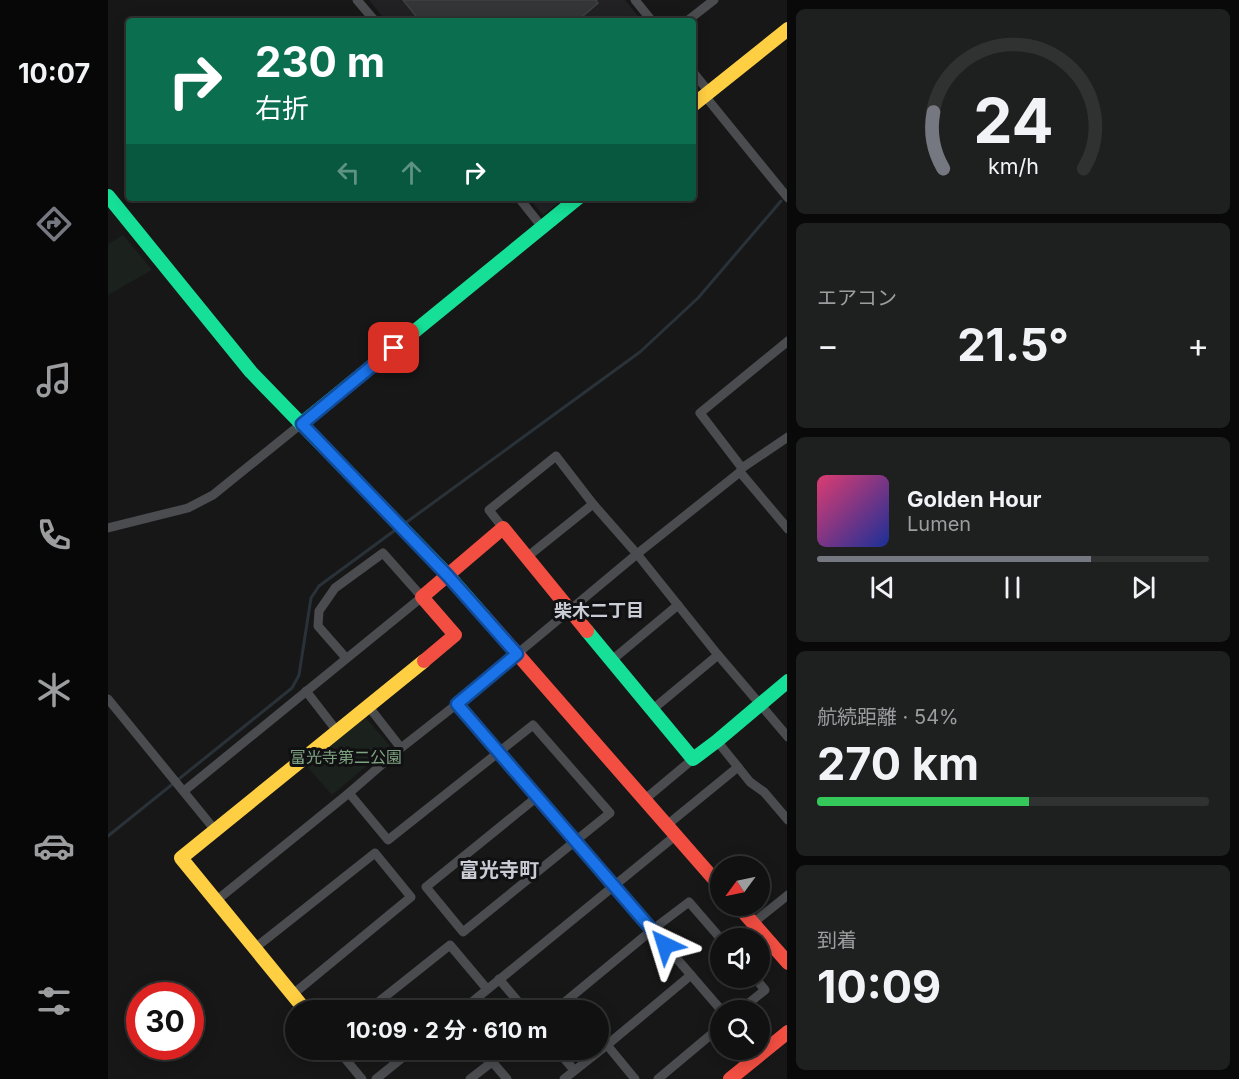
<!DOCTYPE html>
<html lang="ja">
<head>
<meta charset="utf-8">
<style>
  body { margin:0; font-family:Inter,"Noto Sans JP",sans-serif; background:#1e1f1f; color:#f1f3f6; height:100vh; display:flex; flex-direction:column; font-size:22px; white-space:nowrap }
  * { box-sizing:border-box; margin:0 }
  p { font-size:20px; color:#9c9d9f }
  .icon { flex:none; width:33px; height:33px; fill:none; stroke:currentColor; stroke-width:2; stroke-linecap:round; stroke-linejoin:round }
  .map { position:relative; flex:1; overflow:hidden }
  .drawer { display:flex; flex-direction:column; gap:9px; padding:9px; background:#090909; width:452px }
  .drawer>* { flex:none }
  .guide { position:absolute; left:18px; top:18px; width:570px; height:183px; border-radius:6px; box-shadow:0 3px 15px #0003,0 0 0 2px #303131; background:#0b6e4f; color:#fff; overflow:hidden }
  .needle { width:39px; rotate:237deg }
  .tools { position:absolute; left:602px; top:856px; display:grid; gap:12px }
  .tools a { display:grid; place-items:center; width:60px; height:60px; border-radius:50%; background:#111; box-shadow:0 3px 15px #0003,0 0 0 2px #303131; font-size:30px }
  .speed { position:absolute; left:18px; top:982px; display:flex; gap:12px; font-size:30px; font-weight:700; text-align:center }
  .speed>* { display:grid; place-content:center; width:78px; height:78px; border-radius:50%; background:#111; box-shadow:0 3px 15px #0003,0 0 0 2px #303131; line-height:1 }
  .speed .limit { border:9px solid #d22; background:#fff; color:#111 }
  .pin { position:absolute; display:grid; place-items:center; width:51px; height:51px; color:#fff; margin:-26px; border-radius:12px; box-shadow:0 3px 9px #0006 }
  .me { position:absolute; width:66px; margin:-33px; rotate:319deg; stroke-linejoin:round; filter:drop-shadow(0 0 4px #0008) }
  .turn { display:flex; align-items:center; gap:21px; height:126px; padding:0 30px; font-size:27px }
  .turn .icon { width:78px; height:78px; stroke-width:2.5 }
  .turn b { display:block; font-size:42px; line-height:51px }
  .lanes { display:flex; align-items:center; height:57px; padding:0 30px; background:#0003; justify-content:center; gap:30px; direction:ltr }
  .lanes .off { opacity:.35 }
  .big { font-size:45px; font-weight:700; line-height:1.1 }
  .drawer .tile { flex:1; display:flex; flex-direction:column; justify-content:center; gap:9px; min-width:0; padding:0 21px; border-radius:9px; background:#1e1f1f }
  .drawer .dial { align-items:center; gap:0 }
  .dial svg { height:156px; overflow:visible; fill:none; stroke:#303131; stroke-width:7; stroke-linecap:round; text-anchor:middle }
  .dial text { fill:#f1f3f6; stroke:none }
  .song { display:flex; align-items:center; gap:18px }
  .cover { width:72px; height:72px; border-radius:9px; background:linear-gradient(135deg,hsl(340 70% 55%),hsl(230 70% 35%)) }
  .played { height:6px; border-radius:3px; background:linear-gradient(90deg,#757880 70%,#303131 70%) }
  .keys { display:flex; justify-content:space-around; direction:ltr }
  .heat { display:flex; justify-content:space-between; align-items:center; font-size:33px; direction:ltr }
  .charge { height:9px; border-radius:4px; background:linear-gradient(90deg,#34c759 54%,#303131 0) }
  .trip { position:absolute; left:177px; top:1000px; width:324px; height:60px; border-radius:30px; background:#111; box-shadow:0 3px 15px #0003,0 0 0 2px #303131; font-weight:700; line-height:60px; text-align:center }
  main { display:flex; flex:1; min-height:0 }
  .menu { display:flex; flex-direction:column; width:108px; justify-content:space-around; align-items:center; background:#070707; color:#9c9d9f }
  .menu .icon { width:42px; height:42px }
  .menu .active { color:#757880 }
  .menu b { font-size:27px; color:#f1f3f6 }
  .map>svg:first-child { display:block }
</style>
</head>
<body>
<main>
<nav class="menu">
<b>10:07</b>
<svg class="icon active" aria-label="directions" viewBox="0 0 24 24"><path d="M12 3l9 9-9 9-9-9zM9 14v-3h6M13 9l2 2-2 2"/></svg>
<svg class="icon" aria-label="music" viewBox="0 0 24 24"><path d="M9 18V5l10-2v13"/><circle cx="6" cy="18" r="3"/><circle cx="16" cy="16" r="3"/></svg>
<svg class="icon" aria-label="phone" viewBox="0 0 24 24"><path d="M5 4h4l2 5-3 2q2 4 5 5l2-3 5 2v4C11 20 4 13 5 4z"/></svg>
<svg class="icon" aria-label="climate" viewBox="0 0 24 24"><path d="M12 3v18M4 7l16 10M4 17L20 7"/></svg>
<svg class="icon" aria-label="car" viewBox="0 0 24 24"><path d="M5 17H2v-5l4-1 3-4h7l3 4 3 1v5h-3M9 17h6M6 11h13"/><circle cx="7" cy="17" r="2"/><circle cx="17" cy="17" r="2"/></svg>
<svg class="icon" aria-label="filters" viewBox="0 0 24 24"><path d="M4 7h16M4 17h16"/><circle cx="9" cy="7" r="2"/><circle cx="15" cy="17" r="2"/></svg>
</nav>
<div class="map">
<svg width="680" height="1079" viewBox="0 0 680 1079">
  <rect width="100%" height="100%" fill="#171717"/>
  <g fill="#212124">
    <path d="M261 0H517L534 21H278Z"/>
    <path d="M421 198H456L435 215Z"/>
  </g>
  <g fill="#1b211c">
    <path d="M15 235 44 270 0 295V244Z"/>
    <path d="M256 716 282 746 224 795 197 764Z"/>
  </g>
  <g fill="none" stroke-linecap="round" stroke-linejoin="round">
    <g stroke="#2a3239" stroke-width="3">
      <path d="M296 524 532 352 590 298 673 201"/>
      <path d="M0 836 184 688 191 675 203 598 211 586 290 528"/>
    </g>
  </g>
  <path fill="#343537" stroke="#3f4043" stroke-width="1.5" d="M295 0H488L490 3 469 21H312Z"/>
  <g fill="none" stroke-linecap="round" stroke-linejoin="round">
    <g stroke="#4b4c50" stroke-width="9">
      <path d="M249 0 267 21"/>
      <path d="M527 0 544 21"/>
      <path d="M579 21 606 0"/>
      <path d="M585 72 601 92"/>
      <path d="M597 96 680 198"/>
      <path d="M411 198 434 227"/>
      <path d="M634 468 592 413 680 341"/>
      <path d="M632 472 680 529"/>
      <path d="M0 528 80 508 105 495 193 424"/>
      <path d="M395 528 381 510 448 456 485 504 529 554 610 655 680 737"/>
      <path d="M419 557 485 504"/>
      <path d="M504 660 570 605"/>
      <path d="M198 691 229 731"/>
      <path d="M0 699 107 830"/>
      <path d="M349 704 614 1011"/>
      <path d="M261 707 293 748"/>
      <path d="M545 709 610 655"/>
      <path d="M609 741 630 767"/>
      <path d="M76 791 314 597 275 553 227 588 211 611 210 626 238 658"/>
      <path d="M241 793 280 840 425 725 502 813 355 932 318 887 429 797"/>
      <path d="M536 800 585 759"/>
      <path d="M559 825 630 767 642 782 656 792 680 820"/>
      <path d="M109 900 241 793 293 748 349 704 529 554 632 472 634 468 680 437"/>
      <path d="M645 923 680 895"/>
      <path d="M147 948 267 853 303 897 184 995"/>
      <path d="M391 979 418 1011"/>
      <path d="M259 1011 342 945 379 989"/>
      <path d="M353 1011 567 836"/>
      <path d="M446 1011 544 930 581 902 613 939"/>
      <path d="M631 1011 657 990 647 978"/>
      <path d="M499 1045 527 1079"/>
      <path d="M230 1050 254 1079"/>
      <path d="M374 1050 399 1079"/>
      <path d="M449 1050 466 1070"/>
      <path d="M268 1079 304 1050"/>
      <path d="M362 1079 384 1062"/>
      <path d="M456 1079 499 1045 583 975"/>
      <path d="M550 1079 612 1027"/>
    </g>
    <g stroke="#16e098" stroke-width="14">
      <path d="M0 196 143 372 340 575 376 616"/>
      <path d="M193 424 470 198"/>
      <path d="M479 631 585 759 609 741 680 681"/>
    </g>
    <g stroke="#ffcf43" stroke-width="14">
      <path d="M585 105 680 29"/>
      <path d="M198 1011 73 858 316 661"/>
    </g>
    <g stroke="#f24e42" stroke-width="14">
      <path d="M376 616 612 886"/>
      <path d="M316 661 347 635 314 597 395 528 479 631"/>
      <path d="M630 906 680 963"/>
      <path d="M622 1079 680 1032"/>
    </g>
  </g>
  <g fill="none" stroke-linecap="round" stroke-linejoin="round">
    <g stroke="#114b97" stroke-width="15">
      <path id="route" d="M286 348 194 424 340 576 409 654 349 704 557 945"/>
    </g>
    <use href="#route" stroke="#1a73e8" stroke-width="10"/>
  </g>
  <g text-anchor="middle" stroke-width="6" stroke-linejoin="round" paint-order="stroke">
    <g font-size="16" fill="#7fa381" stroke="#111113">
      <text x="238" y="763">富光寺第二公園</text>
    </g>
    <g font-size="18" font-weight="bold" fill="#c9ccd4" stroke="#111113">
      <text x="491" y="617">柴木二丁目</text>
    </g>
    <g font-size="20" font-weight="bold" fill="#c9ccd4" stroke="#111113">
      <text x="391" y="877">富光寺町</text>
    </g>
  </g>
</svg>
<div class="tools">
<a><svg class="needle" viewBox="-14 -14 28 28"><path d="M0-13l5 13h-10z" fill="#e53935"/><path d="M0 13l5-13h-10z" fill="#9c9d9f"/></svg></a>
<a><svg class="icon" aria-label="sound" viewBox="0 0 24 24"><path d="M4 9h4l5-4v14l-5-4H4zM17 9q2 3 0 6"/></svg></a>
<a><svg class="icon" aria-label="search" viewBox="0 0 24 24"><circle cx="10" cy="10" r="6"/><path d="M15 15l6 6"/></svg></a>
</div>
<div class="speed"><div class="limit">30</div></div>
<div class="pin" style="left:286px;top:348px;background:#d93025"><svg class="icon" aria-label="arrive" viewBox="0 0 24 24"><path d="M6 21V4h12l-3 4 3 4H6"/></svg></div>
<svg class="me" style="left:557px;top:945px" viewBox="-20 -20 40 40"><path d="M0-17L14 15 0 8-14 15z" fill="#1a73e8" stroke="#fff" stroke-width="4"/></svg>
<div class="trip">10:09 · 2 分 · 610 m</div>
<div class="guide">
<div class="turn"><svg class="icon" aria-label="right" viewBox="0 0 24 24"><path d="M7 20v-9h11M14 6l5 5-5 5"/></svg><div><b>230 m</b>右折</div></div>
<div class="lanes"><svg class="icon off" aria-label="left" viewBox="0 0 24 24"><path d="M17 20v-9H6M10 6l-5 5 5 5"/></svg><svg class="icon off" aria-label="ahead" viewBox="0 0 24 24"><path d="M12 20V5M6 11l6-6 6 6"/></svg><svg class="icon" aria-label="right" viewBox="0 0 24 24"><path d="M7 20v-9h11M14 6l5 5-5 5"/></svg></div>
</div>
</div>
<section class="drawer">
<div class="tile dial"><svg viewBox="0 0 100 80">
<path d="M14 69A42 42 0 1 1 86 69"/>
<path d="M14 69A42 42 0 0 1 9 40" stroke="#757880"/>
<text x="50" y="56" font-size="32" font-weight="700">24</text>
<text x="50" y="72" font-size="11">km/h</text>
</svg></div>
<div class="tile"><p>エアコン</p>
<div class="heat"><a>−</a><b class="big">21.5°</b><a>+</a></div>
</div>
<div class="tile">
<div class="song"><i class="cover"></i><div><b>Golden Hour</b><p>Lumen</p></div></div>
<div class="played"></div>
<div class="keys"><svg class="icon" aria-label="previous" viewBox="0 0 24 24"><path d="M18 5L8 12l10 7zM5 5v14"/></svg><svg class="icon" aria-label="pause" viewBox="0 0 24 24"><path d="M8 5v14M16 5v14"/></svg><svg class="icon" aria-label="next" viewBox="0 0 24 24"><path d="M6 5l10 7-10 7zM19 5v14"/></svg></div>
</div>
<div class="tile"><p>航続距離 · 54%</p><b class="big">270 km</b><div class="charge"></div></div>
<div class="tile"><p>到着</p><b class="big">10:09</b></div>
</section>
</main>
</body>
</html>
